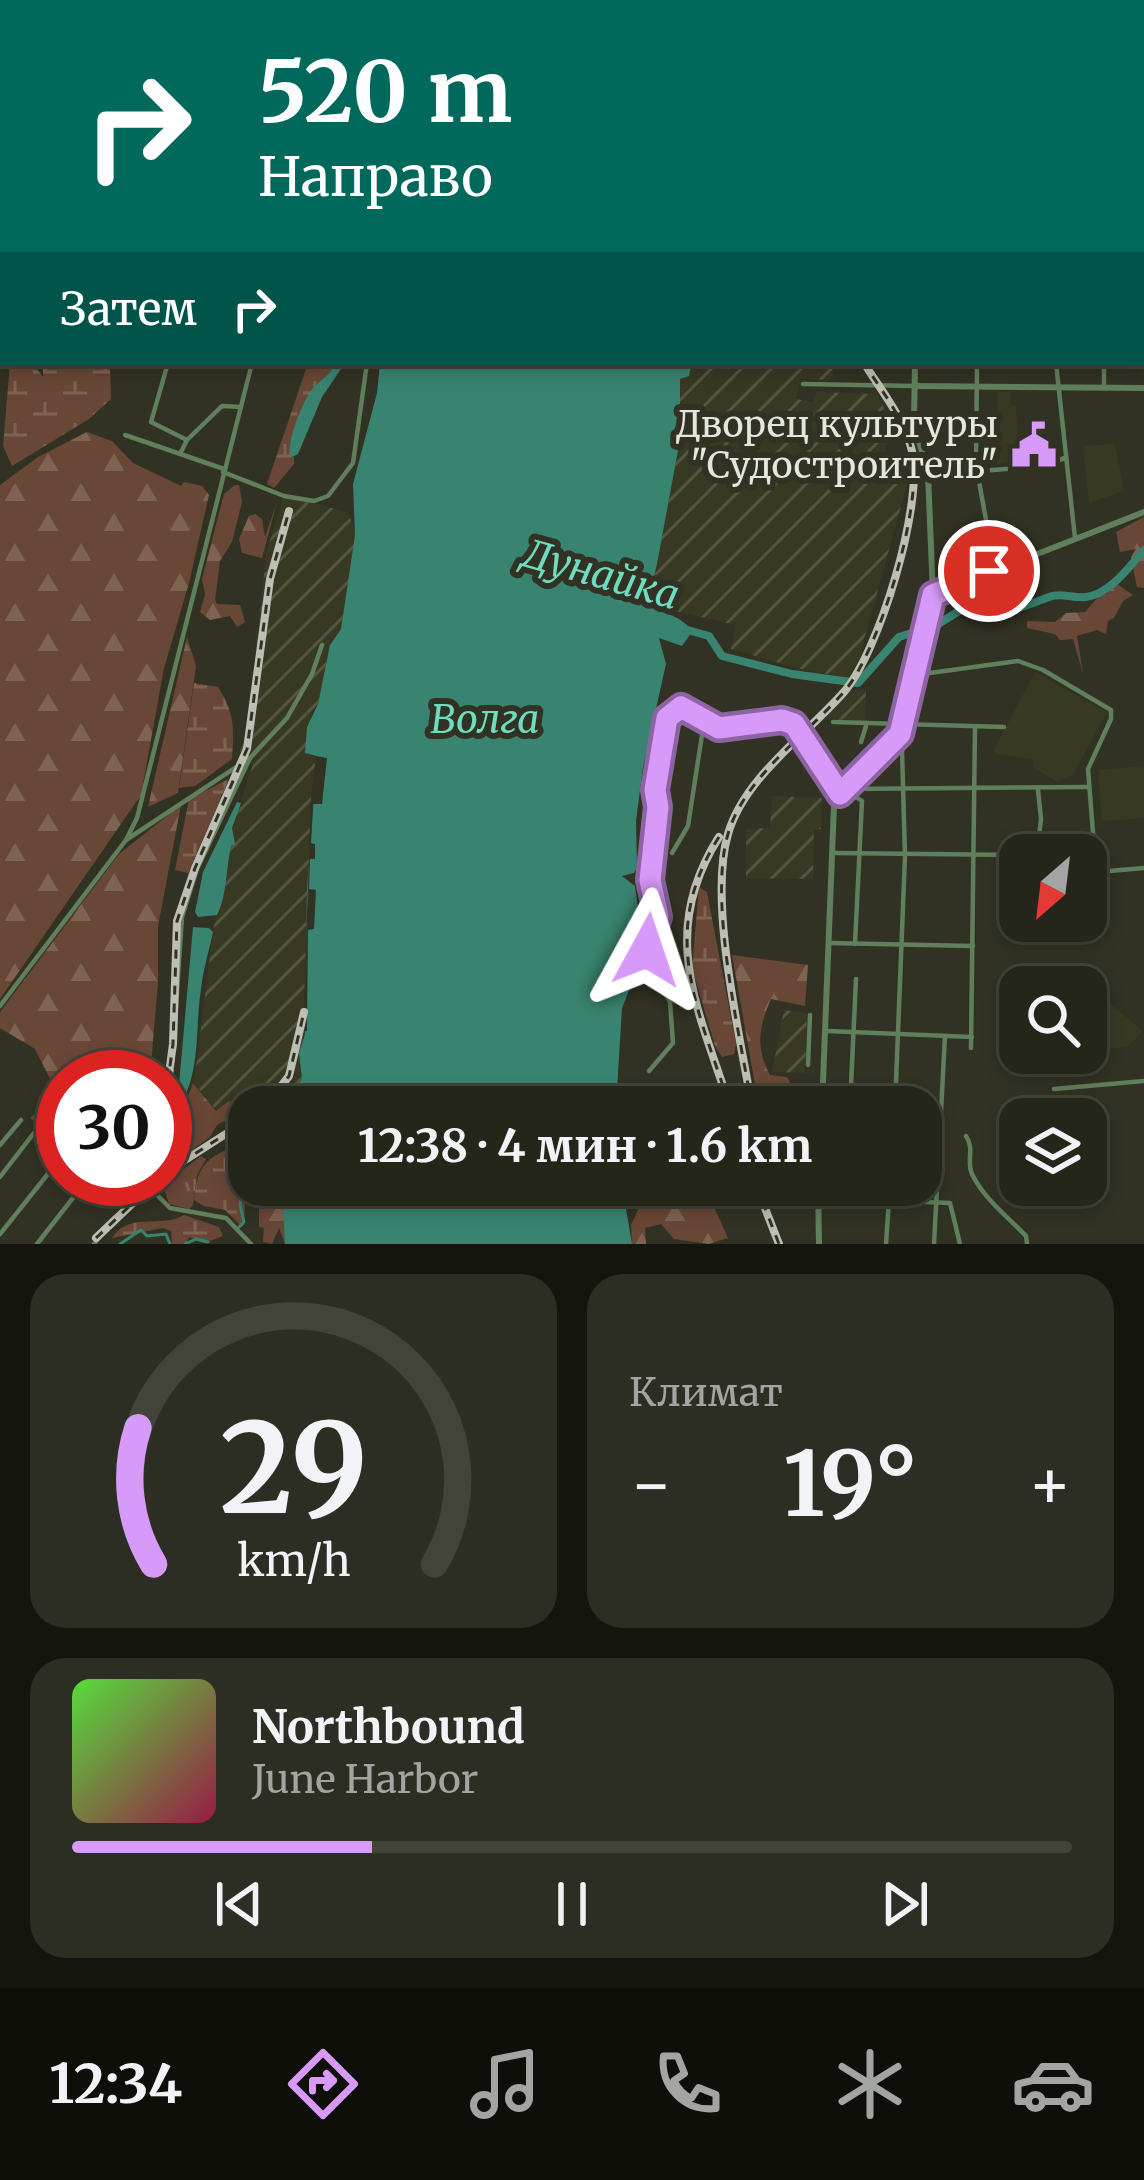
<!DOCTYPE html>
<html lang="ru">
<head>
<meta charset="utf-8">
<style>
  body { margin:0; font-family:Merriweather,serif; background:#2d2e23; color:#f1f3f6; height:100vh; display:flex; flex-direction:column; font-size:45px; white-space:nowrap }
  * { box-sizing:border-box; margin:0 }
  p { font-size:39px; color:#a3a5a2 }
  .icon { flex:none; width:66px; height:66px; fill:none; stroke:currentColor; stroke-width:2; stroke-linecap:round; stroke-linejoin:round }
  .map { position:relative; height:1244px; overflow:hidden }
  .sheet { display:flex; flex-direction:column; gap:30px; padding:30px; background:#14150e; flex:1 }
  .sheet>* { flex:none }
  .banner { position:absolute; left:0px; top:0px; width:1146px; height:366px; box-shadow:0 6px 18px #0003,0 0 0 3px #424339; background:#00695c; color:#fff; overflow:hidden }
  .needle { width:78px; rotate:208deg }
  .fabs { position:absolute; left:999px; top:834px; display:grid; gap:24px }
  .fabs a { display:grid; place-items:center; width:108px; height:108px; border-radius:24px; background:#25261a; box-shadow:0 6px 18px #0003,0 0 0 3px #424339; font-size:60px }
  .speed { position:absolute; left:36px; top:1050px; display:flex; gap:24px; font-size:60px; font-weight:700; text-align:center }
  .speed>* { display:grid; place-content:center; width:156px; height:156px; border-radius:50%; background:#25261a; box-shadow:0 6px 18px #0003,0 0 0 3px #424339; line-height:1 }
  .speed .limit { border:18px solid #d22; background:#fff; color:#111 }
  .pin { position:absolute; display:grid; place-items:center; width:102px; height:102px; color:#fff; margin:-51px; border:6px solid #fff; border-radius:50%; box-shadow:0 3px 12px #0007 }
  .me { position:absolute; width:132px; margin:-66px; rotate:5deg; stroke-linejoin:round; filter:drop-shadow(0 0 9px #0008) }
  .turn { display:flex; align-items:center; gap:42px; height:252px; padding:0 60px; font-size:54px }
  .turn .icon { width:156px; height:156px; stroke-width:2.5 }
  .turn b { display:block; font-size:84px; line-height:102px }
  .then { display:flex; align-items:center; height:114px; padding:0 60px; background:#0003; gap:24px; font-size:45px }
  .big { font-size:90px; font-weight:700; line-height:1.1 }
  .sheet .widget { flex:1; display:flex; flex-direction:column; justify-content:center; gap:18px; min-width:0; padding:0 42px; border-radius:36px; background:#2d2e23 }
  .sheet .dial { align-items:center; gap:0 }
  .dial svg { height:312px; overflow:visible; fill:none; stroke:#424339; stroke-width:7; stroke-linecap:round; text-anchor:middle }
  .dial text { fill:#f1f3f6; stroke:none }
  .song { display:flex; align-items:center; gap:36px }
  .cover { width:144px; height:144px; border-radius:18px; background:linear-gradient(135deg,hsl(110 70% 55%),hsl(340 70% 35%)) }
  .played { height:12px; border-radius:6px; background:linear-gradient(90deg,#d89af8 30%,#424339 30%) }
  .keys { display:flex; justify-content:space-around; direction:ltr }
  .heat { display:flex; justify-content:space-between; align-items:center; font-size:66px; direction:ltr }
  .sheet .tiles { flex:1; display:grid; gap:30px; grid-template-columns:1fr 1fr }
  .widget:last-child { grid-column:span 2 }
  .trip { position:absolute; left:228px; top:1086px; width:714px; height:120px; border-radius:36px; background:#25261a; box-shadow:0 6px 18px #0003,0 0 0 3px #424339; font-weight:700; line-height:120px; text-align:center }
  .tab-bar { display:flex; height:192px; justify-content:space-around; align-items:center; background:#0f0f0a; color:#a3a5a2 }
  .tab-bar .icon { width:84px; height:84px }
  .tab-bar .active { color:#d89af8 }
  .tab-bar b { font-size:54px; color:#f1f3f6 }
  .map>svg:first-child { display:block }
</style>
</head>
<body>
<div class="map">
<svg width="1144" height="1244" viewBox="0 0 1144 1244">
  <defs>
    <pattern id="industrial-furrows" width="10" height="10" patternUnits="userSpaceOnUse" patternTransform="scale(3)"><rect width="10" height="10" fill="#383923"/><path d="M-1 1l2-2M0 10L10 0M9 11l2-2" fill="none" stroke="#555642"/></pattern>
    <pattern id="grass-tufts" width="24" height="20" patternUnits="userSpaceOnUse" patternTransform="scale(3)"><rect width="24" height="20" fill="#694736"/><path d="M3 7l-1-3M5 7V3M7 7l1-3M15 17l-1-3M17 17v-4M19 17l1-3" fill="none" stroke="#7e6252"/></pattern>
    <pattern id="forest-firs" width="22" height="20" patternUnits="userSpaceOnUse" patternTransform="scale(3)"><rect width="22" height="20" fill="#694736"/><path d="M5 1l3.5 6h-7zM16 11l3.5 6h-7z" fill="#7e6252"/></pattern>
    <pattern id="wetland-marsh" width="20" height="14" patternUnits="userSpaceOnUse" patternTransform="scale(3)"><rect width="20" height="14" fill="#694736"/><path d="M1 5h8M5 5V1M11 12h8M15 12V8" fill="none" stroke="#7e6252"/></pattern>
  </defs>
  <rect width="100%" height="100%" fill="#313223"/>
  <g fill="#383923">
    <path d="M997 392H1010L1011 405H1016L1019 461 984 466 983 428 998 427Z"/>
    <path d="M1115 444 1124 491 1089 503 1083 446Z"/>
    <path d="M1035 672 1107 712 1073 775 1057 782 1033 767V759L995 754 994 749Z"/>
    <path d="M1144 766V818L1102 821 1098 770Z"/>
    <path d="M1097 993 1143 1031 1127 1047 1105 1049 1086 1032V1007Z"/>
  </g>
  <g fill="url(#industrial-furrows)">
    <path d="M692 363H861L834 364 832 380 800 379 796 399 813 402 817 392 877 394 888 416 884 430 889 432 884 454 900 459 907 484 855 673 849 678 800 669 731 649 736 625 649 605 638 598 639 588 648 582 657 564 684 418 680 414V379L689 376Z"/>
    <path d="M287 497 348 512 356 535 341 629 331 640 318 704 310 715 317 756 307 889 305 1034 299 1053 302 1079 280 1107H238L229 1101 217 1111 194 1083 213 932 232 828 253 764 238 760 250 718 266 554 282 500Z"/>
    <path d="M849 690H866L865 721 827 719V713Z"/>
    <path d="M772 796 822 798 821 829 814 830 813 879 746 878V829L770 828Z"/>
    <path d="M784 1010 807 1013 805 1073 772 1072Z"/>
  </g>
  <path fill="url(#grass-tufts)" d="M201 1156 206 1159 197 1175 193 1205 189 1209 169 1204 163 1185Z"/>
  <g fill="url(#forest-firs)">
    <path d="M87 432 112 441 133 463 181 486 184 482 202 486 209 495 189 583 164 668 141 795 0 999V485L38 457Z"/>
    <path d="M235 485H239L242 502 232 542 220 561 215 600 217 604 240 605 245 622 237 627 230 616 210 620 200 612 205 594 202 579 224 494Z"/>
    <path d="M277 502 262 558 242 553 239 539 249 516 255 514 262 519 265 537Z"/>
    <path d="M1144 517V588L1137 587 1131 557 1136 549 1120 552 1116 532Z"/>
    <path d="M1117 584 1133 595 1123 601 1114 618 1108 621 1106 634 1097 630 1077 636 1083 674 1073 639 1060 640 1055 634 1027 628V621L1055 622 1066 613 1085 612 1101 594H1107L1111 585Z"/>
    <path d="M187 637 196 666 178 793 148 807Z"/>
    <path d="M181 805 158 926V982L150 1077H63L60 1141 30 1118 54 1097 62 1103 35 1049 0 1028V1012L119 854Z"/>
    <path d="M732 955 808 965 805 1006 771 999C759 1026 755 1048 770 1075L787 1077 803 1107H759Z"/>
    <path d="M193 1083 216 1111 229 1101 238 1107 235 1115 217 1125 210 1137 165 1170V1125L177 1099 186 1102Z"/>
    <path d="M271 1185H278L284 1194 285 1244 279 1228 272 1244 263 1242 264 1228 259 1227V1198L270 1196Z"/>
    <path d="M649 1185H704L728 1238 709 1244 674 1239 661 1224 645 1228 646 1244H632L631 1225 643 1199 656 1207 663 1194 649 1189Z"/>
  </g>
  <g fill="url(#wetland-marsh)">
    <path d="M0 0 138 3H3V319Z"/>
    <path d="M10 363 41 366 37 369 43 377V366L110 363 111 399 89 419 12 466 3 446Z"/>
    <path d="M308 363H336L331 374 316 385 290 458 294 457V464L274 488 267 484Z"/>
    <path d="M194 683 218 687C235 713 234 730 232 759L195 786 179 788Z"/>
    <path d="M229 779 188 873 175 870 189 799Z"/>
    <path d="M699 887 707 892 736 1044 734 1054 722 1057 715 1046 692 968Z"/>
    <path d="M249 1129 244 1224 242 1227 225 1210 204 1206 194 1200C197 1175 200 1162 224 1151L228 1153Z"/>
    <path d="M184 1215 219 1227 223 1236 204 1243 189 1237 186 1244H172L171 1231 163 1228 112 1238C129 1211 161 1229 184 1215Z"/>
  </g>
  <g fill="#398470">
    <path d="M388 0H701L388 3Z"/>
    <path d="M336 363H345L322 397 298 454 290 458C287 440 300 409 310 392 318 380 330 377 336 363Z"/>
    <path d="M380 363H692L689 376 680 379V414L684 418 657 564 654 576 638 593C648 613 681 611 692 632L682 646 659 638 666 664 643 767 636 821 637 868 634 873 622 876 635 886 639 914 632 936V983L622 1008 616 1107H280L302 1079 299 1053 305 1034 307 889 317 756 305 753 307 727 318 704 330 645 341 629 355 535 353 484 377 393Z"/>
    <path d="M237 802 241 803 232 828 235 844 231 846C226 868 227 896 217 915L198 917 195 912 203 872Z"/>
    <path d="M193 927 209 928 213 932C209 951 203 970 201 989 195 1027 201 1067 182 1102L178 1096Z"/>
    <path d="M282 1185H622L632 1244H285Z"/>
  </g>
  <path fill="#313223" d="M316 756 327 758 322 804H313L311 843 315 844V859H310L309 889 316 890 314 929 308 930 307 1031H303L311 797Z"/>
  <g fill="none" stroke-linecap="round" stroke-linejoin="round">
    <g stroke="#398470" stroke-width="3">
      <path d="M238 1228 244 1222 240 1205 249 1139"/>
      <path d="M120 1244 141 1230 147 1236 166 1234 170 1244"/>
      <path d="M185 1244 196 1239 208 1242"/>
    </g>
    <path stroke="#398470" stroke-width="8" d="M684 629 709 636 722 656 792 674 858 683 899 637 935 626 967 606C1006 617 1013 610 1049 597 1061 592 1074 599 1086 597 1111 593 1129 567 1144 550"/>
    <g stroke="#607f5c" stroke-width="4.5">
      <path d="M260 0 261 3"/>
      <path d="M971 3V0"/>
      <path d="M168 363 151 422 187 440"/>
      <path d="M977 363 976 465 995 569"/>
      <path d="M1056 363 1075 538"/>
      <path d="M803 384 915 386"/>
      <path d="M1104 387V363"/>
      <path d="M125 435 224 469"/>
      <path d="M180 454 187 440 222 406 241 407"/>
      <path d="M926 457 981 471 1042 466 1065 458"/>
      <path d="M223 472 284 496 314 501 328 496 353 463 367 363"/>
      <path d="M915 675 1018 661 1043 670 1111 710V719L1088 769 1096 871"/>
      <path d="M833 722 1004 727"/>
      <path d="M895 741 902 750 905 856 895 1107"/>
      <path d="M861 742 866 726"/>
      <path d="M844 789 1088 787"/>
      <path d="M844 789 862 801 855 944"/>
      <path d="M126 840 137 818 252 363"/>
      <path d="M672 853 688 826 702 735 712 726"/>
      <path d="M832 853 1020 855"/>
      <path d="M1037 855 1041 819 1038 790"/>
      <path d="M1086 873 1144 868"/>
      <path d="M1030 930V921"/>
      <path d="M829 943 973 946"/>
      <path d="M0 1006 126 840 250 758 287 718 312 674 322 645"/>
      <path d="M827 1031 972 1037"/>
      <path d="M971 1048 975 726"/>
      <path d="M808 1065 810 1015"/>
      <path d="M649 1071 673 1043 670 1002 647 962V949L658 917 650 880 658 807 655 790 666 718 681 707 719 728 782 720 794 724 840 794"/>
      <path d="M1054 1089 1144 1081"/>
      <path d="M850 1107 856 979"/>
      <path d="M165 1115 170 1095 182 917 197 869 250 758"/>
      <path d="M921 1125 940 1127"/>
      <path d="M966 1136C975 1149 966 1161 972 1174 984 1199 1008 1217 1026 1236L1027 1244"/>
      <path d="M0 1145 21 1120"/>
      <path d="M0 1177 37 1129"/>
      <path d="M153 1191 170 1208 226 1218 251 1244"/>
      <path d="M818 1198 950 1203 960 1244"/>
      <path d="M0 1234 63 1155"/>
      <path d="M37 1244 76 1194"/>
      <path d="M94 1244 114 1218 153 1191 160 1179"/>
      <path d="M886 1244 890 1185"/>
      <path d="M934 1244 945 1036"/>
    </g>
    <g stroke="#607f5c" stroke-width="6">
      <path d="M920 3V0"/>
      <path d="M1143 84H1144"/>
      <path d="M1143 257H1144"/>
      <path d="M915 386 1144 388"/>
      <path d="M933 595 1144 512"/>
      <path d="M822 1107 834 805C849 776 882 761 900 734L933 595 928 474 914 423 915 363"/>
      <path d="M818 1185 819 1244"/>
    </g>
    <g stroke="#79ab73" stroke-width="8">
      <path d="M1135 0 1136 3"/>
      <path d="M1143 90 1144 104"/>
    </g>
    <g stroke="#bebfb4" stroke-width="8">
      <g id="rail">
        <path d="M773 3V0"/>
        <path d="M719 837C657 934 699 1010 730 1107"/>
        <path d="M165 1102 173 1044 177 921 195 868 247 749 270 579 289 511"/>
        <path d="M265 1107 289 1076 304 1012"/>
        <path d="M752 1107C740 1035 708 902 728 834 744 778 805 736 843 693 879 653 924 504 912 451 904 418 882 392 864 363"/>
        <path d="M165 1173 249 1119"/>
        <path d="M756 1185 779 1244"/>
        <path d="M96 1238 158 1179"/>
      </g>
    </g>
    <use href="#rail" stroke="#313223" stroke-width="3" stroke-dasharray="9" stroke-linecap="butt"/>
  </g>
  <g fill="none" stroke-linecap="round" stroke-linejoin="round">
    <g stroke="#8c64a1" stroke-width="30">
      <path id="route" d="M647 950 658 917 650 880 658 807 655 790 667 718 681 707 719 728 782 720 794 724 840 794 900 734 933 595 989 571"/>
    </g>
    <use href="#route" stroke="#d89af8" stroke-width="21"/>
  </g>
  <defs>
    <g id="civic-bare" transform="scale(3.6)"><path d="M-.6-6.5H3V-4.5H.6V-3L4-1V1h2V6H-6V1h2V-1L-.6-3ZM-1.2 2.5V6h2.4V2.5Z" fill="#d89af8" stroke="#313223" stroke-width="2.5" paint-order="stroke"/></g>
  </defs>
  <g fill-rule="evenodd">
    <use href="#civic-bare" x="1034" y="445"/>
  </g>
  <g text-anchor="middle" stroke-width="12" stroke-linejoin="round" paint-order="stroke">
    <g font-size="36" fill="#e5e6dc" stroke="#313223" text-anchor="end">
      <text x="998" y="437">Дворец культуры<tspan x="998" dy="41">"Судостроитель"</tspan></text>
    </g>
    <g font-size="39" font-style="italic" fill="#6edcbf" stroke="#313223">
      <text transform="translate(601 574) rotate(16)" y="14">Дунайка</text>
      <text x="485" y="733">Волга</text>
    </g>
  </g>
</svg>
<div class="fabs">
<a><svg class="needle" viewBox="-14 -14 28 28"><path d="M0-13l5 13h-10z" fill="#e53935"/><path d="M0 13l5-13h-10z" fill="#a3a5a2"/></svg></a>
<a><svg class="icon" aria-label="search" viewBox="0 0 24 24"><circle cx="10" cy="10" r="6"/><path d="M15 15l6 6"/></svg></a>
<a><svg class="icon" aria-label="layers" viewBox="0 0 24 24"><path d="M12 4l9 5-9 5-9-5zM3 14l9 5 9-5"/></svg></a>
</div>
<div class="speed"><div class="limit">30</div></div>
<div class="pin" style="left:989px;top:571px;background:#d93025"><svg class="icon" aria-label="arrive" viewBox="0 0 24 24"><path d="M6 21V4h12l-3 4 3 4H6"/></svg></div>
<svg class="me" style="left:647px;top:950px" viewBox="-20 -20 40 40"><path d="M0-17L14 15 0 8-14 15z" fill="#d89af8" stroke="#fff" stroke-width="4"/></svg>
<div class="trip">12:38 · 4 мин · 1.6 km</div>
<div class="banner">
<div class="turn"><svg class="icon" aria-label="right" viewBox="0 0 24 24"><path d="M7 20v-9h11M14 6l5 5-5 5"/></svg><div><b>520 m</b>Направо</div></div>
<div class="then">Затем<svg class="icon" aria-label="right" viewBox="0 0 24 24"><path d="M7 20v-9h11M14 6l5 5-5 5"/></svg></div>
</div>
</div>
<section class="sheet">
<div class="tiles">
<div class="widget dial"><svg viewBox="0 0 100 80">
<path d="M14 69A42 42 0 1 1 86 69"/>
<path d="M14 69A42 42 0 0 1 10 34" stroke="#d89af8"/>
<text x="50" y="56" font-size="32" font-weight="700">29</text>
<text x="50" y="72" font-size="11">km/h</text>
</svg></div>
<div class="widget"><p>Климат</p>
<div class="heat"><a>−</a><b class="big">19°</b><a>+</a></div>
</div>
<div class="widget">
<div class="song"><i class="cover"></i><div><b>Northbound</b><p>June Harbor</p></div></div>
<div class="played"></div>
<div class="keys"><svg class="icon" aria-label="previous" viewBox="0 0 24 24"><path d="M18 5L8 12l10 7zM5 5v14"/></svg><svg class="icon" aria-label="pause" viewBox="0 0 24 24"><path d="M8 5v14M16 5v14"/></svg><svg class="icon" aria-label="next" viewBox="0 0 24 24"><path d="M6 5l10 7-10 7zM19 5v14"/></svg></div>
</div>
</div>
</section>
<nav class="tab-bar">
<b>12:34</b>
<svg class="icon active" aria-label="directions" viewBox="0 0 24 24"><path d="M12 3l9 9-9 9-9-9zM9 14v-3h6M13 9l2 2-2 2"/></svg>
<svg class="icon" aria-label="music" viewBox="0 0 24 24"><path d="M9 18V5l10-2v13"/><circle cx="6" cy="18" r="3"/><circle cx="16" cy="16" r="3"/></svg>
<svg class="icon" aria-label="phone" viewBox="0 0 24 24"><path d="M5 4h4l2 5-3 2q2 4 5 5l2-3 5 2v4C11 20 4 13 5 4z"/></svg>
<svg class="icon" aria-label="climate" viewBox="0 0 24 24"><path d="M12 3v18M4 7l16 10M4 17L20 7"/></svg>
<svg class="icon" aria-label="car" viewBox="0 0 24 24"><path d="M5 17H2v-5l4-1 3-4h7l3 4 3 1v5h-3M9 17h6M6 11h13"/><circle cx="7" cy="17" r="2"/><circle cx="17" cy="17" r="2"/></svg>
</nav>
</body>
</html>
